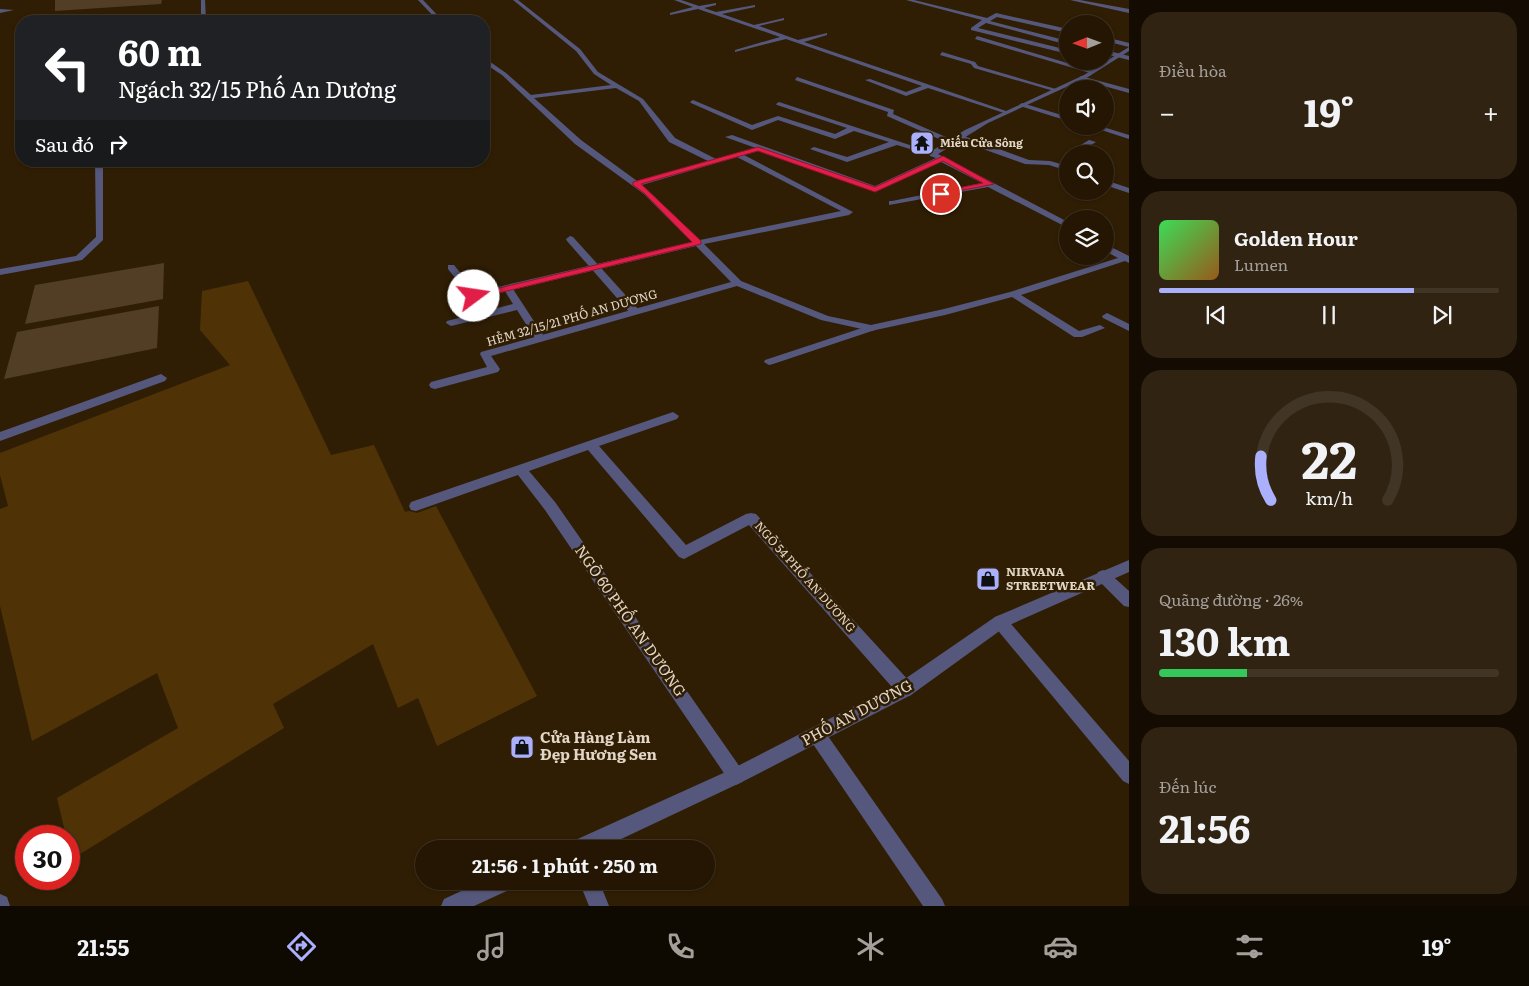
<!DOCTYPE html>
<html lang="vi">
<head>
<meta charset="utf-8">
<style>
  body { margin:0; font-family:Literata,serif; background:#302312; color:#f1f3f6; height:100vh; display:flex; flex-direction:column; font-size:19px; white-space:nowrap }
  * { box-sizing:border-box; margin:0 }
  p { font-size:16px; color:#a39f9a }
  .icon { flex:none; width:28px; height:28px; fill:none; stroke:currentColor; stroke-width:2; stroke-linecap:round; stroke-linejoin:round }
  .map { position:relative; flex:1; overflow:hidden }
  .side { display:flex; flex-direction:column; gap:12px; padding:12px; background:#140c02; width:400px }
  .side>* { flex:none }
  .banner { position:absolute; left:15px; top:15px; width:475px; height:152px; border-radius:20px; box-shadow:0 1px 4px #0004,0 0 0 1px #413525; background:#202124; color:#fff; overflow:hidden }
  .needle { width:32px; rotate:269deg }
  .controls { position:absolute; left:1059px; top:15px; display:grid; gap:10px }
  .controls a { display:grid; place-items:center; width:55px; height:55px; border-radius:50%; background:#241603; box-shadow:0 1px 4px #0004,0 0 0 1px #413525; font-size:25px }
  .speed { position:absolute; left:15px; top:825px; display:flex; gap:10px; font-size:25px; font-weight:700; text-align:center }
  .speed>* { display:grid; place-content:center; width:65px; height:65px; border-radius:50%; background:#241603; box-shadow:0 1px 4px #0004,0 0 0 1px #413525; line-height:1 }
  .speed .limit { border:8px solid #d22; background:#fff; color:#111 }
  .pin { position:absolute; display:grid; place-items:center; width:42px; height:42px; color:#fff; margin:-21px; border:2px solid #fff; border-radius:50%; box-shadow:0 1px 5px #0007 }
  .me { position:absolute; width:55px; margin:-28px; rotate:76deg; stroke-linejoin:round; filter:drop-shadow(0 0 4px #0008) }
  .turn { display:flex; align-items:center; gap:18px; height:105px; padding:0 20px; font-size:22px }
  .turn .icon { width:65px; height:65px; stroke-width:2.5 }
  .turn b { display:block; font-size:35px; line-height:42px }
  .then { display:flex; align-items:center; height:48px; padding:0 20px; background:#0003; gap:10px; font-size:19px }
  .big { font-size:38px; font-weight:700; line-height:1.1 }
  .side .widget { flex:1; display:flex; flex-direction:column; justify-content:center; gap:8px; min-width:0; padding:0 18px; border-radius:20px; background:#302312 }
  .side .dial { align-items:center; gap:0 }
  .dial svg { height:130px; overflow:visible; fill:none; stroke:#413525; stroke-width:7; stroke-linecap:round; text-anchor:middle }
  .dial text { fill:#f1f3f6; stroke:none }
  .song { display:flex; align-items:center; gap:15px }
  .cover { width:60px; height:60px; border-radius:8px; background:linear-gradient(135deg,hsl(130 70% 55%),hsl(30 70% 35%)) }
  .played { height:5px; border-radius:2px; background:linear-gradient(90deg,#aab0fb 75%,#413525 75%) }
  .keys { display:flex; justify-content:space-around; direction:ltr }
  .heat { display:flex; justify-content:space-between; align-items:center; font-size:28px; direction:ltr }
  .charge { height:8px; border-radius:4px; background:linear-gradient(90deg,#34c759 26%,#413525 0) }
  .trip { position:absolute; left:415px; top:840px; width:300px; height:50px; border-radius:25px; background:#241603; box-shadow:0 1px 4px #0004,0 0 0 1px #413525; font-weight:700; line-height:50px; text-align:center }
  .dock { display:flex; height:80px; justify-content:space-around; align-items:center; background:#0e0901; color:#a39f9a }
  .dock .icon { width:35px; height:35px }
  .dock .active { color:#aab0fb }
  .dock b { font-size:22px; color:#f1f3f6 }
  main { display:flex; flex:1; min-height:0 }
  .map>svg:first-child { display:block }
</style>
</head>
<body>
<main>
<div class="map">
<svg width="1129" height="906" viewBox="0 0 1129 906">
  <rect width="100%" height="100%" fill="#301e04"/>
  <g fill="#513e25">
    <path d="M55 0H162L161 4 55 11Z"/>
    <path d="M164 263 163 299 25 324 35 285Z"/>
    <path d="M159 306 157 348 4 379 17 332Z"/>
  </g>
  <path fill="#4f3307" d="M248 281 331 455 374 445 405 512 409 511 417 513 436 506 537 696 437 746 418 698 398 708 373 644 273 704 284 728 72 859 69 836H66L57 798 178 728 157 673 32 741 0 606V509L8 506 0 475V453L230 365 200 330 202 291Z"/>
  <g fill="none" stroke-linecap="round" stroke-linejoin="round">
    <g fill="#55587c" fill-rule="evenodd">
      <path d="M674 0H681L699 6 716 3V5L704 8 716 12 755 5V7L722 14 754 25 784 18V20L759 26 798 40 827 33V35L804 42 1009 112 1004 113 928 88 906 96 865 80 870 79 906 92 922 86 786 39 735 52V50L780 37 698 9 670 15V13L693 7Z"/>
      <path d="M906 0H914L987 18 996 13 1068 29V33L997 17 990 21 1068 41V45L986 23 978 28 1068 50V54L971 30V28L982 20Z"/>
      <path d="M1070 0H1080L1129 9V13Z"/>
      <path d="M977 36 1094 71 1095 72 1090 73 975 39Z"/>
      <path d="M1105 37 1129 43V47L1105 41Z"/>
      <path d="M1105 50 1129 56V60L1105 54Z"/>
      <path d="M942 52 975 62 978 66 1059 90 1054 91 974 68 971 64 940 55Z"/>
      <path d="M1081 76 1129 89V93L1079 79Z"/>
      <path d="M797 77 894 110 893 114 955 141 948 143 887 116 888 112 795 80Z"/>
      <path d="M693 100 752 125 778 116 835 134 847 128 777 105 776 104 779 102 937 154 933 156 897 145 847 162 810 149 814 147 847 157 889 142 854 131 835 139 778 120 752 130 691 103 690 102Z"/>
      <path d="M1022 103 1068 117V121L1020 106 1019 105Z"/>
      <path d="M1089 126H1100L1129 135V139Z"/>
      <path d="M955 135H961L1029 160 1050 161 1068 166V171L1049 165 1025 164 955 139Z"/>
      <path d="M1089 140 1096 142 1076 154H1068V156L1066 154Z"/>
      <path d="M1105 180 1129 188V193L1105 185Z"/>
      <path d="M570 236 573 237 639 310V314H631L567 241 566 239Z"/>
      <path d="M508 285 511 286 545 338 544 340H536L517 310 451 326 446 323 447 321 513 304 503 288Z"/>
      <path d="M1107 313 1129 324V331L1103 318 1102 316Z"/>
      <path d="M871 325 876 328 875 330 773 364 769 365 764 362 765 360Z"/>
      <path d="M161 374 167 378 165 381 0 441V432Z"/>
      <path d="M1000 615 1005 617 1129 761V784L1123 781 995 627 992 622 995 617Z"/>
      <path d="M817 726 823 729 942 899 945 906H923L811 741 808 735 811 729Z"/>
      <path d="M0 894 7 897 10 906H0Z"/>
    </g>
    <g fill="#55587c" fill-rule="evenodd">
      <path d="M201 0H205L206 21H201Z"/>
      <path d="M418 0H423L443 21H438Z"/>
      <path d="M513 0H518L580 49 598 72 643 99 675 138 716 159 747 151 748 153 744 155 853 212 849 215 704 244 741 281 828 316 871 325 944 309 1010 292 1118 258 1105 251V244L1129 256V263L1125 261 1021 295 1079 331 1100 325 1105 328 1082 337H1074L1012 297 945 315 871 331 821 320 737 286 491 356 500 369 498 372 435 389 431 388 429 385 431 382 487 367 480 354 481 352 731 282 696 246 474 299 471 298 448 269V265H454L476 292 692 242 644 194 575 144 502 75 484 63V58L486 59 506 73 531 95 611 85 594 74 576 51ZM616 88 639 101 669 142 708 161 637 181 581 140 534 98ZM737 157 841 211 700 240 642 185Z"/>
      <path d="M0 9 14 10 0 13Z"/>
      <path d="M1129 47V51L1088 77 988 123 938 154 1068 222V228L988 187 889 205V201H892L982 183 941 162 875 191 725 137 732 135 875 186 936 158 930 156V152L965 130 1084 75Z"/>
      <path d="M95 161H103V240L82 260 0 275V269L76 256 96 237Z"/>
      <path d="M673 412 679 416 677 419 599 446 686 545 746 514 751 513 756 514 911 683 913 689 911 695 905 697 899 695 749 525 684 559 679 557 588 450 529 471 555 502 742 770 745 776 742 782 736 785 730 782 545 510 518 475 416 511 411 510 409 506 411 502Z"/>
      <path d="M1103 570 1108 572 1129 591V607L1124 606 1098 580 1096 576 1098 572Z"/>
      <path d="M579 881H599L609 906H589Z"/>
    </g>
    <g fill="#55587c" fill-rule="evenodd">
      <path d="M1129 560V572L1005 627 911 695 742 782 600 849H569L571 842 730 770 899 683 995 617Z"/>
      <path d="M483 881H516L513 888 474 906H441L444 899Z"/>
    </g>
  </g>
  <path fill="#e11d48" stroke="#92132f" d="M758 147 875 187 943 156 994 184 938 195V192L983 183 943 161 875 192 758 151 641 184 701 241V244L474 299 470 296 474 294 692 242 644 193 633 185V182Z"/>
  <defs>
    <g id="temple-square" transform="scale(1.25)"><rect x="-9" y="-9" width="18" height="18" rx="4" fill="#aab0fb" stroke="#301e04"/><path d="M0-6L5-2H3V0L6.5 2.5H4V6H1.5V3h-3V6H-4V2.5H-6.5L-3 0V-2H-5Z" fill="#111"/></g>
    <g id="shop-square" transform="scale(1.25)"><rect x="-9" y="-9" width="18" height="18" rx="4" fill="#aab0fb" stroke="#301e04"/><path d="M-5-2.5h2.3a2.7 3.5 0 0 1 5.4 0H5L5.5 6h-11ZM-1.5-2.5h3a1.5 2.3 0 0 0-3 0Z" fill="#111"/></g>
  </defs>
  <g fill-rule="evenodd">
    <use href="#temple-square" x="922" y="143"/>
    <use href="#shop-square" x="988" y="579"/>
    <use href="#shop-square" x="522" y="747"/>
  </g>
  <g text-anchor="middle" stroke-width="5" stroke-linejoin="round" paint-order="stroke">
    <g font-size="11" font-weight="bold" fill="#e2d6c7" stroke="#301e04" text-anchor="start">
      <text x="940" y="147">Miếu Cửa Sông</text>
    </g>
    <g font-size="12" fill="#e2d6c7" stroke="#301e04">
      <text transform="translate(572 318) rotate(-16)" y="4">HẺM 32/15/21 PHỐ AN DƯƠNG</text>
      <text transform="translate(805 577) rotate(48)" y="4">NGÕ 54 PHỐ AN DƯƠNG</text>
    </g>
    <g font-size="12" font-weight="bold" fill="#e2d6c7" stroke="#301e04" text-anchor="start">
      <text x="1006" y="576">NIRVANA<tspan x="1006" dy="14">STREETWEAR</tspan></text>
    </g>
    <g font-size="15" fill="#e2d6c7" stroke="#301e04">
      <text transform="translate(630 621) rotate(55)" y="5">NGÕ 60 PHỐ AN DƯƠNG</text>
      <text transform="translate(857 713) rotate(-28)" y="5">PHỐ AN DƯƠNG</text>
    </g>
    <g font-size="15" font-weight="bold" fill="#e2d6c7" stroke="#301e04" text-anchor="start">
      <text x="540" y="743">Cửa Hàng Làm<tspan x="540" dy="17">Đẹp Hương Sen</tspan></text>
    </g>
  </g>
</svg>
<div class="controls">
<a><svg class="needle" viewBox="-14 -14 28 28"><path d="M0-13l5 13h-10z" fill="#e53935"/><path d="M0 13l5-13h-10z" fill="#a39f9a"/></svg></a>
<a><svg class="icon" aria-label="sound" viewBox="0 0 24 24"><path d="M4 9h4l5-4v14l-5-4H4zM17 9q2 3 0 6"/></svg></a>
<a><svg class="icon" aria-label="search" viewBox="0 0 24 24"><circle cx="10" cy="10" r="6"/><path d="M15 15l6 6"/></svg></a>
<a><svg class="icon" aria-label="layers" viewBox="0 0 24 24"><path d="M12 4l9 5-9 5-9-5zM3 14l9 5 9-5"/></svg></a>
</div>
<div class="speed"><div class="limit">30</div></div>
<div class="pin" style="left:941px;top:194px;background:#d93025"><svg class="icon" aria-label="arrive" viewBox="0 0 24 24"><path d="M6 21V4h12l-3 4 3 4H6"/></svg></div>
<svg class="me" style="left:474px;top:296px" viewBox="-20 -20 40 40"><circle r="19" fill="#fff"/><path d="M0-13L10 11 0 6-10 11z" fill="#e11d48"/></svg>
<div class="trip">21:56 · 1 phút · 250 m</div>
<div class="banner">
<div class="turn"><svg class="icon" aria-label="left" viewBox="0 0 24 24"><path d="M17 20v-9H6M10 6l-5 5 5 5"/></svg><div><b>60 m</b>Ngách 32/15 Phố An Dương</div></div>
<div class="then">Sau đó<svg class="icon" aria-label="right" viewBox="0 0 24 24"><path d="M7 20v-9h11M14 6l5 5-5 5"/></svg></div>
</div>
</div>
<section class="side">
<div class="widget"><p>Điều hòa</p>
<div class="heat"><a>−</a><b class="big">19°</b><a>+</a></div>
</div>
<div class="widget">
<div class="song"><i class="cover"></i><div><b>Golden Hour</b><p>Lumen</p></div></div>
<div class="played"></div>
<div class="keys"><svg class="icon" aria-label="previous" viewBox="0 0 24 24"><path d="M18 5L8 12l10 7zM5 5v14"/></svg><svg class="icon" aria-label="pause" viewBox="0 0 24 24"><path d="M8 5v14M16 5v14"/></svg><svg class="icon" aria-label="next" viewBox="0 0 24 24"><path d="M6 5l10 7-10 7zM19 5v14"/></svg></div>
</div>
<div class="widget dial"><svg viewBox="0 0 100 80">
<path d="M14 69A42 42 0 1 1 86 69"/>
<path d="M14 69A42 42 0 0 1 8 42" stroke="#aab0fb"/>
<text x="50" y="56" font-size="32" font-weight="700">22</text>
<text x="50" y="72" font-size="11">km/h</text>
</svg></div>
<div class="widget"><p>Quãng đường · 26%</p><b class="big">130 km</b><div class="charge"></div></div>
<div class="widget"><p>Đến lúc</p><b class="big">21:56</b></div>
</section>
</main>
<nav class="dock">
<b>21:55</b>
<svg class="icon active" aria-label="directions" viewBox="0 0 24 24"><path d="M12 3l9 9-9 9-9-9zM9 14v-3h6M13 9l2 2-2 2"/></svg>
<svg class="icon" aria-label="music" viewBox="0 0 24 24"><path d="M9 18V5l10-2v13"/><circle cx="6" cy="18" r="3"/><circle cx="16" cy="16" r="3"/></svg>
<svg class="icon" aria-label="phone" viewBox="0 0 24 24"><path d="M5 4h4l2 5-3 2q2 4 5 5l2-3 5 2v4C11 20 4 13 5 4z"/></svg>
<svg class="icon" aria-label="climate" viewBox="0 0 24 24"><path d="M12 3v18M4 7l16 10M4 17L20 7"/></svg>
<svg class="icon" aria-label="car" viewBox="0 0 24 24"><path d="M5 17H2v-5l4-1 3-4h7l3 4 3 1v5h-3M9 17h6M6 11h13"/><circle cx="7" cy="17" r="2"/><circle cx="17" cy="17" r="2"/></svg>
<svg class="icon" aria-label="filters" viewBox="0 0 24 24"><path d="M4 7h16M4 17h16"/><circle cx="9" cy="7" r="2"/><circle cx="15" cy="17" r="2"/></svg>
<b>19°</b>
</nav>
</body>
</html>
